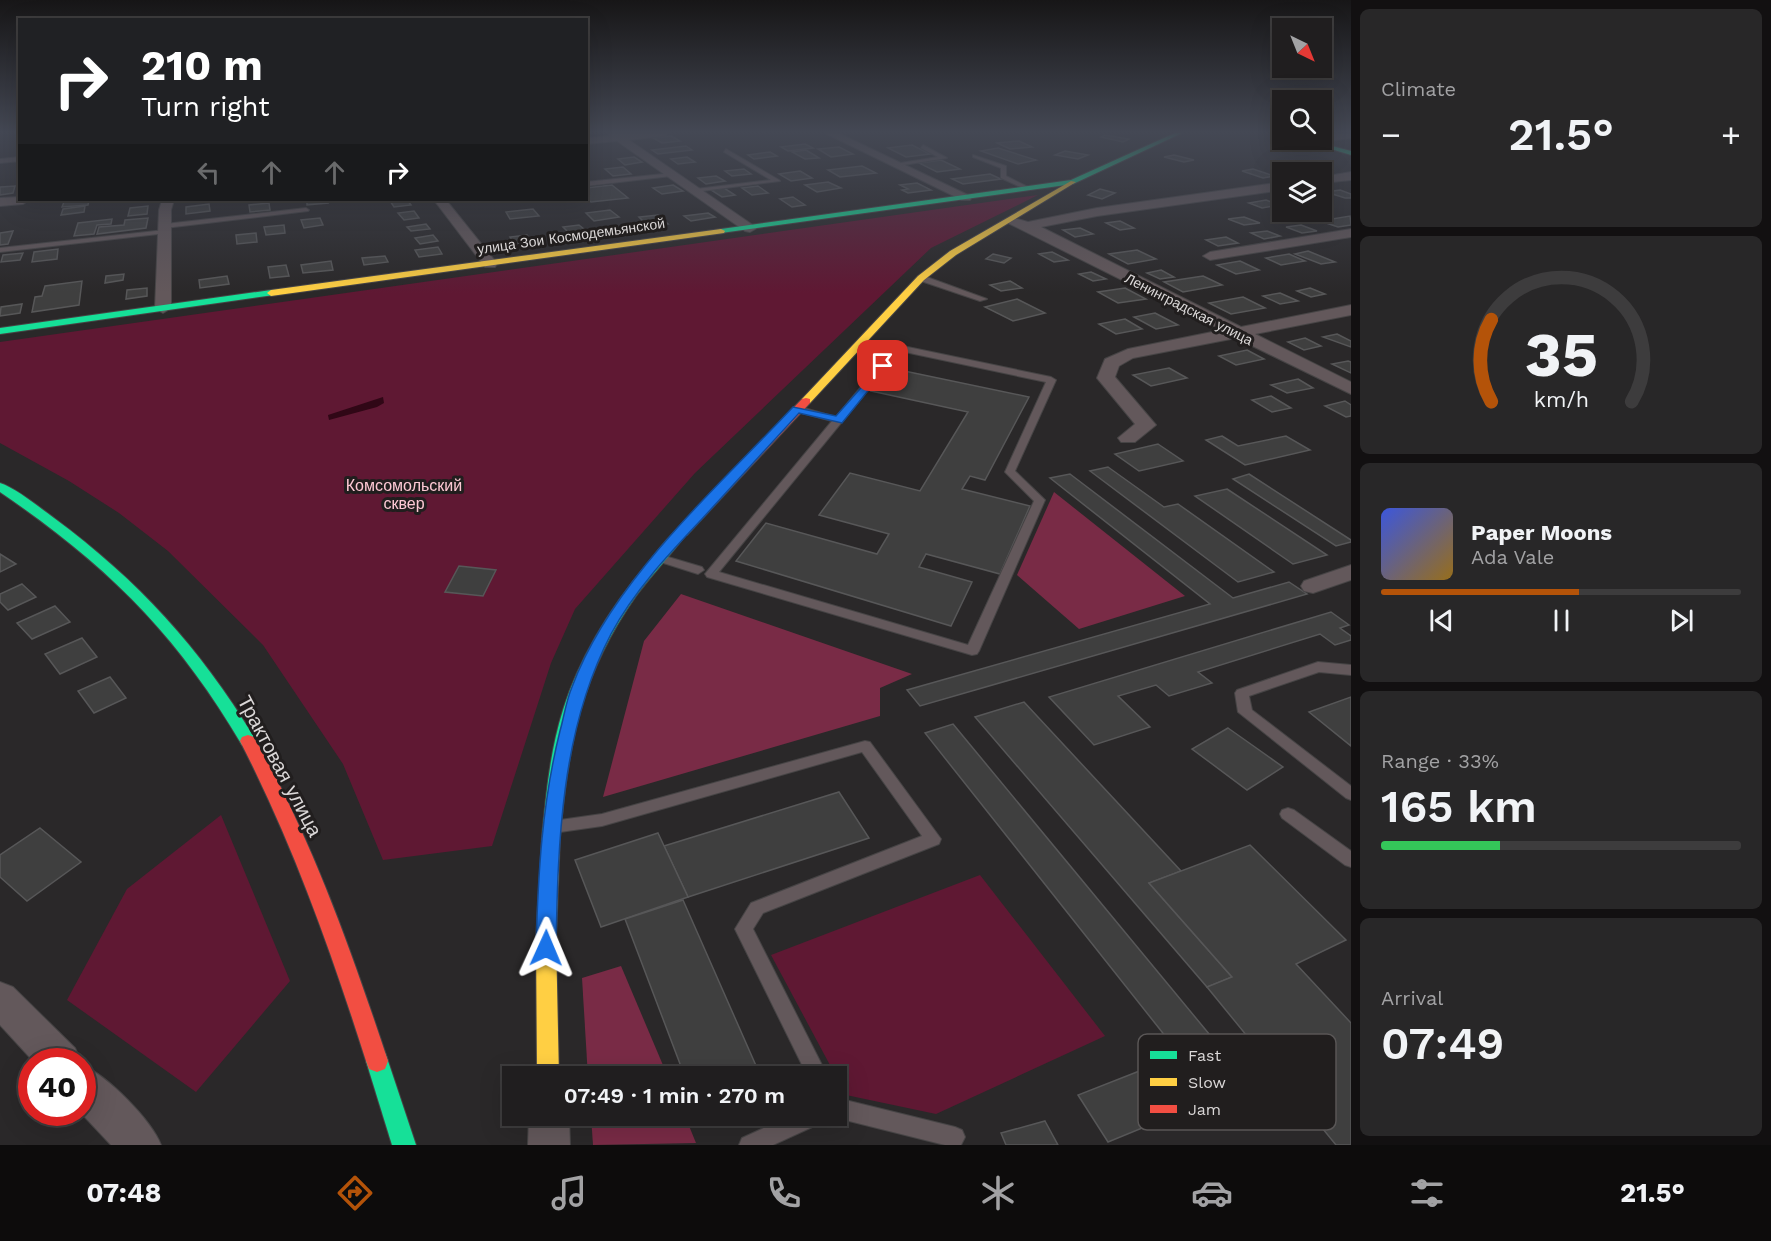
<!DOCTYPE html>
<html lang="en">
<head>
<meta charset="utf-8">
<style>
  body { margin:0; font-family:"Work Sans",sans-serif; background:#282728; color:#f1f3f6; height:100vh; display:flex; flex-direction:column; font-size:22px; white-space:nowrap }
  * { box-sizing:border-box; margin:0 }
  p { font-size:20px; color:#a2a2a4 }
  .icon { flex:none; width:33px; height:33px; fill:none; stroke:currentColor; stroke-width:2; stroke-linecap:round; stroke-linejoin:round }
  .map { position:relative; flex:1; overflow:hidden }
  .side { display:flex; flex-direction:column; gap:9px; padding:9px; background:#121011; width:420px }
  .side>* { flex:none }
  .top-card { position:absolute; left:18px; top:18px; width:570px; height:183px; border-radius:0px; box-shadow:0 6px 24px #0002,0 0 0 2px #3d3c3d; background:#202124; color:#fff; overflow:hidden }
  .needle { width:39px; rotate:137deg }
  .fabs { position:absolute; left:1272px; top:18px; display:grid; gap:12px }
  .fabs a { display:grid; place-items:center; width:60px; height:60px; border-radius:0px; background:#201e1f; box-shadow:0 6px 24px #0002,0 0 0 2px #3d3c3d; font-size:30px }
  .speed { position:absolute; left:18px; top:1048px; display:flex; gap:12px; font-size:30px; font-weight:700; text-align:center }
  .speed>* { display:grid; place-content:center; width:78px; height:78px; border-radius:50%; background:#201e1f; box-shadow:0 6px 24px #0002,0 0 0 2px #3d3c3d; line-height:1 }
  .speed .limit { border:9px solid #d22; background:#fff; color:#111 }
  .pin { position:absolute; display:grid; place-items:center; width:51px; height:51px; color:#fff; margin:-26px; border-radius:12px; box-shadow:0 3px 9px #0006 }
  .me { position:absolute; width:66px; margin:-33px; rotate:1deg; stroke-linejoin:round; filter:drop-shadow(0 0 4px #0008) }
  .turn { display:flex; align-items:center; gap:21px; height:126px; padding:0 24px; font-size:27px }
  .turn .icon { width:78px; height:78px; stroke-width:2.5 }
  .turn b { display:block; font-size:42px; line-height:51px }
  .lanes { display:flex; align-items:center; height:57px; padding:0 24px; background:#0003; justify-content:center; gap:30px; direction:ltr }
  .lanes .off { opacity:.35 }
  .big { font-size:45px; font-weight:600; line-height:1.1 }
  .side .tile { flex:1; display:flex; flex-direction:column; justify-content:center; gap:9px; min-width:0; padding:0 21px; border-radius:9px; background:#282728 }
  .side .dial { align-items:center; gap:0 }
  .dial svg { height:156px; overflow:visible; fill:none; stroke:#3d3c3d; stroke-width:7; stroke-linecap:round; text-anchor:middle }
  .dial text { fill:#f1f3f6; stroke:none }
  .song { display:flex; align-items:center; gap:18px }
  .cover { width:72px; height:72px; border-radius:9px; background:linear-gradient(135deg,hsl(230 70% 55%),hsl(40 70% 35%)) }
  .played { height:6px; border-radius:3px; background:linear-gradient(90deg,#b45309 55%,#3d3c3d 55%) }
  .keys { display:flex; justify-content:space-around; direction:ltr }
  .heat { display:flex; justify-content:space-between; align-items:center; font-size:33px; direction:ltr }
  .charge { height:9px; border-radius:4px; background:linear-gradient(90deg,#34c759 33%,#3d3c3d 0) }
  .trip { position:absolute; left:502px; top:1066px; width:345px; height:60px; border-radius:0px; background:#201e1f; box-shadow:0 6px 24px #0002,0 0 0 2px #3d3c3d; font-weight:600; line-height:60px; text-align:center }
  .dock { display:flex; height:96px; justify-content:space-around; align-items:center; background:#0d0c0c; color:#a2a2a4 }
  .dock .icon { width:42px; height:42px }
  .dock .selected { color:#b45309 }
  .dock b { font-size:27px; color:#f1f3f6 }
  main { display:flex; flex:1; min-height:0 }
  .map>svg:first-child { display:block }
</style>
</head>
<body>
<main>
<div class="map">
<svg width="1351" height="1145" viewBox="0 0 1351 1145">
  <rect width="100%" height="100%" fill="#2a2829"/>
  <g fill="#5f1833">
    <path d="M1038 195 931 248 695 473 575 609 551 663 492 846 383 860 343 764 263 645 168 551 119 513 69 481 0 443V342Z"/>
    <path d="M221 815 290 981 196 1092 67 1000 127 889Z"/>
    <path d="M980 875 1105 1036 936 1114 846 1095 771 955Z"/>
  </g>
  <g fill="#792b46">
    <path d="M1054 492 1185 596 1079 629 1017 575Z"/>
    <path d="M681 594 912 674 880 688V716L603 797 644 641Z"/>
    <path d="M621 966 668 1077H588L582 978Z"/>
    <path d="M591 1116H685L696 1143 593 1145Z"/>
  </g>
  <path fill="#300716" d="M383 397 384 403 377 407 329 420 328 415Z"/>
  <g fill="#3f3f3f" stroke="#575758" stroke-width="1.5">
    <path d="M1105 135 1129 139 1123 142 1101 137Z"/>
    <path d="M671 136 680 141 662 143 653 138Z"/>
    <path d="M1019 141 1032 147 1010 149 997 143Z"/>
    <path d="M805 144 813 148 788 151 781 147Z"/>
    <path d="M912 145 930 154 906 157 888 148Z"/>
    <path d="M686 146 692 150 658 154 652 150Z"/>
    <path d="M839 147 853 154 831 157 818 149Z"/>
    <path d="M998 148 1036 160 1018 164 981 151Z"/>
    <path d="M806 150 819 158 805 159 792 152Z"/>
    <path d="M1065 151 1088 155 1078 159 1055 155Z"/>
    <path d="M770 152 777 156 754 159 748 155Z"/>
    <path d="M1174 155 1194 160 1184 162 1164 157Z"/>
    <path d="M634 157 642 162 625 165 618 159Z"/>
    <path d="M687 157 695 162 678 164 671 159Z"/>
    <path d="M941 160 960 169 937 172 919 163Z"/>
    <path d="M862 166 876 173 840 177 828 170Z"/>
    <path d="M623 167 631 174 613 176 605 169Z"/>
    <path d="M744 169 751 174 732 176 725 171Z"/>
    <path d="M1253 169 1274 176 1263 178 1242 171Z"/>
    <path d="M800 171 812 178 791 181 779 174Z"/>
    <path d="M990 174 1001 179 963 184 952 179Z"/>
    <path d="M716 176 725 181 706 184 698 178Z"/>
    <path d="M828 182 841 188 817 192 805 185Z"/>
    <path d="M917 183 931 190 908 193 902 190 908 189 900 185Z"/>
    <path d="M612 185 628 198 591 202 586 198V188Z"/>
    <path d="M673 185 683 191 662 194 653 188Z"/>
    <path d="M15 186 13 193 0 195V187Z"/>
    <path d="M758 186 768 193 752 195 742 188Z"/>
    <path d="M724 188 735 195 722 197 711 190Z"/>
    <path d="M1100 189 1115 193 1102 199 1088 195Z"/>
    <path d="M1340 190 1351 194V198H1345L1326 192Z"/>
    <path d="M793 197 805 205 792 207 780 199Z"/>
    <path d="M89 200 88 205 62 207 64 202Z"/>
    <path d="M327 200 328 203 307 205V201Z"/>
    <path d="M407 200 411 205 394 207 390 201Z"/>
    <path d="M1266 200 1279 205 1262 208 1249 203Z"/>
    <path d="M269 203 270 210 250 212 249 205Z"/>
    <path d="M209 204 210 211 186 214V207Z"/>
    <path d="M85 206 84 212 61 215 63 209Z"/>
    <path d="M148 206 147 214 128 216 130 208Z"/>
    <path d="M533 209 539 216 510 219 506 212Z"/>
    <path d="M610 210 619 217 594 221 586 213Z"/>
    <path d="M414 211 419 218 404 220 398 213Z"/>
    <path d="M708 213 715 217 691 221 684 216Z"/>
    <path d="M658 215 668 224 648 226 639 217Z"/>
    <path d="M1350 216 1351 225 1338 227 1320 221Z"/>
    <path d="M1244 217 1260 223 1244 225 1228 219Z"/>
    <path d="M148 218 146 228 97 234 99 227 124 225 125 220Z"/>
    <path d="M320 218 323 225 304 228 301 220Z"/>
    <path d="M112 219 111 224 97 225 94 234 74 236 78 223Z"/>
    <path d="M1120 221 1134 228 1120 230 1106 223Z"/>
    <path d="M426 224 430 229 411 231 407 227Z"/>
    <path d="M284 225 285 233 266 235 264 227Z"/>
    <path d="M579 225 589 233 572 236 563 227Z"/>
    <path d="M1301 225 1317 231 1302 233 1286 227Z"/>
    <path d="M1080 228 1093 234 1075 237 1063 230Z"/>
    <path d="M13 231 8 244 0 245V233Z"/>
    <path d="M1267 231 1280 236 1264 239 1251 233Z"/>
    <path d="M256 233 257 242 237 244 236 235Z"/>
    <path d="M433 235 438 241 420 244 415 238Z"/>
    <path d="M527 235 532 242 515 244 510 237Z"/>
    <path d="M1226 237 1238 243 1218 246 1206 240Z"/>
    <path d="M438 247 442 254 419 257 415 250Z"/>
    <path d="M58 249 57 259 32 262 34 252Z"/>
    <path d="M1137 250 1156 259 1128 264 1109 254Z"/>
    <path d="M1308 251 1335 262 1321 264 1295 254Z"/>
    <path d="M1052 252 1068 260 1054 262 1039 254Z"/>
    <path d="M23 253 20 260 1 262 3 255Z"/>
    <path d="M993 254 1011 258 1004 263 986 259Z"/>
    <path d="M1289 254 1305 261 1281 265 1266 258Z"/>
    <path d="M385 256 388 262 364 265 362 258Z"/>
    <path d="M331 261 333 270 303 273 301 265Z"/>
    <path d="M1240 261 1259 270 1236 274 1217 265Z"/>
    <path d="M286 265 289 276 270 278 268 267Z"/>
    <path d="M1161 270 1174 277 1160 279 1147 273Z"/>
    <path d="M1091 272 1106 279 1093 281 1079 274Z"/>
    <path d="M124 274 123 280 105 283 106 276Z"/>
    <path d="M227 276 229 284 200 288 199 280Z"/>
    <path d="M1203 276 1222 285 1183 292 1164 282Z"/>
    <path d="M82 281 79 305 32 312 35 297 42 296 45 286Z"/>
    <path d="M1010 281 1022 288 1001 291 990 285Z"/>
    <path d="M147 288V296L126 299 127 290Z"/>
    <path d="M1125 288 1146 299 1118 303 1098 292Z"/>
    <path d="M1310 288 1325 294 1311 297 1297 291Z"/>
    <path d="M1280 293 1298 301 1280 304 1263 296Z"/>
    <path d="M1243 297 1265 308 1231 314 1209 303Z"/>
    <path d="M1017 299 1045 313 1013 321 985 307Z"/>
    <path d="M22 304 20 313 0 316 1 307Z"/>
    <path d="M1155 313 1178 325 1156 329 1134 317Z"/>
    <path d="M1125 319 1142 329 1116 334 1099 324Z"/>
    <path d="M1337 334 1351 341V347L1323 337Z"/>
    <path d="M1305 338 1321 346 1304 350 1288 342Z"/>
    <path d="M1247 350 1264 359 1236 365 1219 356Z"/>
    <path d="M1348 361 1351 362V373L1332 364Z"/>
    <path d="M890 368 1029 397 985 480 970 476 962 489 1030 506 1000 574 926 554 919 567 972 582 951 626 736 561 766 523 877 554 889 534 819 515 850 473 920 491 968 412 871 391Z"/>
    <path d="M1169 368 1187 378 1151 386 1133 375Z"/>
    <path d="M1298 379 1313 388 1287 393 1271 385Z"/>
    <path d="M1271 396 1291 408 1272 412 1252 400Z"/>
    <path d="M1345 401 1351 405V416L1346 417 1325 406Z"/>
    <path d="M1222 436 1238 446 1286 436 1310 450 1245 465 1206 440Z"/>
    <path d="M1158 444 1183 461 1139 471 1115 454Z"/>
    <path d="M1108 467 1164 507 1178 504 1274 572 1238 582 1090 471Z"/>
    <path d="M1070 474 1233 598 1289 582 1307 594 920 706 907 690 1210 604 1050 478Z"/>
    <path d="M1249 474 1351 540V542L1336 546 1233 479Z"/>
    <path d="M1227 489 1327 555 1293 564 1195 496Z"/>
    <path d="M0 554 16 564 0 572Z"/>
    <path d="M459 566 496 570 483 596 445 592Z"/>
    <path d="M22 584 36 597 8 610 0 602V594Z"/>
    <path d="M55 606 70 622 32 639 17 623Z"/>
    <path d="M1331 612 1349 625 1340 628 1351 636V640L1335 645 1320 634 1198 672 1212 683 1169 696 1156 685 1118 696 1150 727 1094 745 1049 697Z"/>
    <path d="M82 638 97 657 60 674 45 654Z"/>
    <path d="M110 677 126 698 94 713 78 691Z"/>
    <path d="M1351 697V746L1309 712Z"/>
    <path d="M1024 702 1181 871 1149 883 1232 977 1207 987 975 717Z"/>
    <path d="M953 724 1219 1046 1185 1061 925 733Z"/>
    <path d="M1228 728 1283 767 1247 790 1192 749Z"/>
    <path d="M839 792 869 838 688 897 664 846Z"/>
    <path d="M40 828 81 862 27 901 0 877V855Z"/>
    <path d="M658 833 688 897 601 927 575 860Z"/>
    <path d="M1250 845 1346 940 1296 964 1351 1023V1145H1336L1207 987 1232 977 1149 883Z"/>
    <path d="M683 900 761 1077H685L625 919Z"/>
    <path d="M1142 1070 1174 1115 1108 1142 1078 1095Z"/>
    <path d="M1045 1121 1058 1145H1006L1001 1133Z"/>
  </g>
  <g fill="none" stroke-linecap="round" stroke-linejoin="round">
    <g stroke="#464445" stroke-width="2">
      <g id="lane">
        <path d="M923 145 947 158 897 166 894 164 938 157 921 148Z"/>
        <path d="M726 149 779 180 780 181 694 192 696 189 771 180 724 152Z"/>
        <path d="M973 155 1006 166V176L1032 189 1027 190 1001 178V168L973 157Z"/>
        <path d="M20 157V161L0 163V159Z"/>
        <path d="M673 173 671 176 586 186V182Z"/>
        <path d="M306 208 309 210 308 211 165 228 162 226 165 224Z"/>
        <path d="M165 230 167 231V233L0 252V248Z"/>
        <path d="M918 276H924L987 299 980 301 918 280Z"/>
        <path d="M898 345 1051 377 1056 380 1015 471 1045 500 979 651 977 654 972 655 707 577 705 574 832 421 794 411V407L797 406 836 417 895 346ZM900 351 1046 382 1005 472 1034 501 968 645 719 572Z"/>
        <path d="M658 554 702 567 704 570 698 574 654 560 652 558 654 556Z"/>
        <path d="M1318 662 1351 665V675L1319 672 1249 696 1252 710 1351 786V800L1346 798 1238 712 1235 693 1237 690Z"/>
        <path d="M865 741 870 742 941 839 939 844 763 913 753 929 828 1077H808L735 929 751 903 922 836 862 752 602 826 560 832 554 830 552 826 554 822 560 820 602 814Z"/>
        <path d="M1288 808 1294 810 1351 851V867L1345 865 1282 818 1280 814 1282 810Z"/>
        <path d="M837 1098 955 1127 962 1130 965 1137 961 1145H945L837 1118 832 1116H837Z"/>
        <path d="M790 1116H824L821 1123 773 1145H739L742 1138Z"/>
      </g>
    </g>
    <g stroke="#464445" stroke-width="2">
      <g id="street">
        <path d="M607 133H669L664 136 629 140 757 228 750 232 745 231 617 141 586 144V138L609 136Z"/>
        <path d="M825 133H838L972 197 970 200H962Z"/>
        <path d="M1351 133V138L1322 142 1317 140H1322V136Z"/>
        <path d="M1351 172V180L1322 183V177Z"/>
        <path d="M1282 182V190L1097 216 1041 227 1241 327 1351 305V315L1255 334 1351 382V394L1236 338 1133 358 1119 366 1115 377 1156 425 1135 442H1121L1118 438 1135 424 1097 378 1105 359 1128 349 1222 330 1004 221 1011 217 1028 222 1097 208Z"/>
        <path d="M20 197V200H29L23 204 0 206V198Z"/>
        <path d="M162 200H174L171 210V308L163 313 155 308 159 210Z"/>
        <path d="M434 200H446L495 261 497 264 495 267H485Z"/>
        <path d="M1351 229V237L1210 260 1203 256 1210 252Z"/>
        <path d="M1351 565V580L1313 593 1304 591 1301 586 1304 581Z"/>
        <path d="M0 982 13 987 75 1048 81 1062H34L0 1025Z"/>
        <path d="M82 1065C108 1076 151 1120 161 1145H111L81 1113Z"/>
        <path d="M529 1116H569L570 1145H528Z"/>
      </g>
    </g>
    <g stroke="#464445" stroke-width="2">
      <g id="fast">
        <path d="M1175 133H1182L1073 184 721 233 717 231 721 229 1071 180Z"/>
        <path d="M1301 140H1309L1351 151V155Z"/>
        <path d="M271 290 275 293 274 295 0 334V328Z"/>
        <path d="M0 483C16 488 40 508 54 518 139 581 199 647 254 737L256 741 254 745 248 747 242 745C176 633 107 565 0 492Z"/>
        <path d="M682 528 688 532C672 554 652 574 636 596 581 674 568 744 560 837L557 842 551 844 545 842 542 837C546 795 550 751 563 710 580 656 611 607 647 564 655 555 671 531 682 528Z"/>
        <path d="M377 1050 385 1053 388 1061 416 1145H392L366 1061 369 1053Z"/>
      </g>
    </g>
    <g stroke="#464445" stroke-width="2">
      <g id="slow">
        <path d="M1071 181 1076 182 956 255 924 280 810 403H802V399L918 276 950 251Z"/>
        <path d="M721 229 725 231 724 233 271 296 267 293 271 290Z"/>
        <path d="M551 830 557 832 560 837 556 938 559 1077H537L536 938 542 837 545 832Z"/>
      </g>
    </g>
    <g stroke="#464445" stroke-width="2">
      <g id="jam">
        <path d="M806 398 810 399V403L687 535H677L676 532 677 529 802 399Z"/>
        <path d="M248 735 254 737C312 839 351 950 388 1061L385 1069 377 1072 369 1069 366 1061C331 951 293 844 240 741L242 737Z"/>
      </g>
    </g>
    <use href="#lane" fill="#63585b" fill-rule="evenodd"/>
    <use href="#street" fill="#63585b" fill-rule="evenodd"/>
    <use href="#fast" fill="#16e098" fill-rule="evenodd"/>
    <use href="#slow" fill="#ffcf43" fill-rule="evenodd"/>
    <use href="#jam" fill="#f24e42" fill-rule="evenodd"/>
  </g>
  <linearGradient id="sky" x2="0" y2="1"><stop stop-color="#171617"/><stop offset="0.45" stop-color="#444854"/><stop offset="1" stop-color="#444854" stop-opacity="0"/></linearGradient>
  <rect width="1351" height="293" fill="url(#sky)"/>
  <path fill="#1a73e8" stroke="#114b97" stroke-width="1.5" d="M883 363 888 366 842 423 799 413C766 449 734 484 701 520 668 555 634 591 611 634 561 730 558 841 556 948L553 954 546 957 539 954 536 948C538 874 542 803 560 731 564 717 566 701 572 687 611 581 716 489 793 407L836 416Z"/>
  <g text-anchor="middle" stroke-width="6" stroke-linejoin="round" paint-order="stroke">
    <g font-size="14" fill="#dbd8d8" stroke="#211e1e">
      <text transform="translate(571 236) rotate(-8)" y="5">улица Зои Космодемьянской</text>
      <text transform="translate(1189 309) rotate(27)" y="5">Ленинградская улица</text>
    </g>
    <g font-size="16" fill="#fdc8d4" stroke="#211e1e">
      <text x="404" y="491">Комсомольский<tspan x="404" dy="18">сквер</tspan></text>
    </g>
    <g font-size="20" fill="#dbd8d8" stroke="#211e1e">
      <text transform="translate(280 766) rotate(62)" y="7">Трактовая улица</text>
    </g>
  </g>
  <rect x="1138" y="1034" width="198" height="96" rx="9" fill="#211e1e" stroke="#595656" stroke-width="1.5"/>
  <rect x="1150" y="1051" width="27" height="8" fill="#16e098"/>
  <rect x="1150" y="1078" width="27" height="8" fill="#ffcf43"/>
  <rect x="1150" y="1105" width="27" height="8" fill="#f24e42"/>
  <g font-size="16" fill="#dbd8d8">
    <text x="1188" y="1061">Fast</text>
    <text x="1188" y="1088">Slow</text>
    <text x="1188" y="1115">Jam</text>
  </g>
</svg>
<div class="fabs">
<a><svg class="needle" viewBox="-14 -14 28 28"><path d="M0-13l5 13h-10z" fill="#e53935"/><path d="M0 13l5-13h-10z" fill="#a2a2a4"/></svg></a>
<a><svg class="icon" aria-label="search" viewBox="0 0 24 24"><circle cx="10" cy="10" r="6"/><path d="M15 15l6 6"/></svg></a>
<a><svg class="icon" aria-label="layers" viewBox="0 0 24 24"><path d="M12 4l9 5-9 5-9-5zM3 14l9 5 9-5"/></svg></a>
</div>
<div class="speed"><div class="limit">40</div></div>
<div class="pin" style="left:883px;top:366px;background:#d93025"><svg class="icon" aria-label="arrive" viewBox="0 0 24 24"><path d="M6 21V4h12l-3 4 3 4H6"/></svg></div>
<svg class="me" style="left:546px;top:948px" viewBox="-20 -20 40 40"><path d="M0-17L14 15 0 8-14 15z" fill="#1a73e8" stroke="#fff" stroke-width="4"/></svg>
<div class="trip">07:49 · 1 min · 270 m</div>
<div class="top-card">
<div class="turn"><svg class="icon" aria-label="right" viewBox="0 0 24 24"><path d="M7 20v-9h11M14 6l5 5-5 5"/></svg><div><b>210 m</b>Turn right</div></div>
<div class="lanes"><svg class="icon off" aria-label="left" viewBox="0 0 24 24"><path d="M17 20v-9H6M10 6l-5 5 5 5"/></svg><svg class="icon off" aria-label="ahead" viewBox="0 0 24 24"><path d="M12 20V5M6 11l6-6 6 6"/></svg><svg class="icon off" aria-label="ahead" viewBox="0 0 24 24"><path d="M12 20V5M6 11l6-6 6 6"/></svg><svg class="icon" aria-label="right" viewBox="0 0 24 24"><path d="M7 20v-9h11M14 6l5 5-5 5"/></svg></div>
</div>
</div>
<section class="side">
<div class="tile"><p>Climate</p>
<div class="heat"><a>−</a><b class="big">21.5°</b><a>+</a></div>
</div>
<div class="tile dial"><svg viewBox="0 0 100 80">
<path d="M14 69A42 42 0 1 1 86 69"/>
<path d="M14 69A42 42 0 0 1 14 27" stroke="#b45309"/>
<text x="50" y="56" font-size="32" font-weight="700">35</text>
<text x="50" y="72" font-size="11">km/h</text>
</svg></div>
<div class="tile">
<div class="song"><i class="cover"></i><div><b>Paper Moons</b><p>Ada Vale</p></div></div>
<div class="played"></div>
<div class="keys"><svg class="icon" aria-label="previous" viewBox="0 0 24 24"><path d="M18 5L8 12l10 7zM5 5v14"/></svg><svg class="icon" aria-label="pause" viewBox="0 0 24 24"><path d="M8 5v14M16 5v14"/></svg><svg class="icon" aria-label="next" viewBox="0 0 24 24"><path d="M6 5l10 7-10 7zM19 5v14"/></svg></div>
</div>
<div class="tile"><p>Range · 33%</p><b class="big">165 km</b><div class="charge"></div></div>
<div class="tile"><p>Arrival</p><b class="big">07:49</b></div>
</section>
</main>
<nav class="dock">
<b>07:48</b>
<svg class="icon selected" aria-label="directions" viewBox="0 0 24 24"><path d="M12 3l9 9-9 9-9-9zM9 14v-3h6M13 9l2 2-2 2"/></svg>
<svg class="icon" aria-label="music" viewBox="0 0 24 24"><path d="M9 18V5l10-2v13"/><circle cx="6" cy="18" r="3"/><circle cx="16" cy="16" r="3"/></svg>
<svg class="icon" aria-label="phone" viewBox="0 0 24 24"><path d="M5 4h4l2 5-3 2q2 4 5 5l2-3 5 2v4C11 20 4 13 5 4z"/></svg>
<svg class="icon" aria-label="climate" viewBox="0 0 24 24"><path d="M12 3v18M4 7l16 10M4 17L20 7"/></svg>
<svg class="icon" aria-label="car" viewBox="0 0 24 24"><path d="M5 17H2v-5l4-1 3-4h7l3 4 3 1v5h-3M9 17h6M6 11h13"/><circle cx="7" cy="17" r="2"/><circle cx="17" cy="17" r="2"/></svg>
<svg class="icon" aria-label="filters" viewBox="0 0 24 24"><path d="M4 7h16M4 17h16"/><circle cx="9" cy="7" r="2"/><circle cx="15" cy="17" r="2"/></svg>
<b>21.5°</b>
</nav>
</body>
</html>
